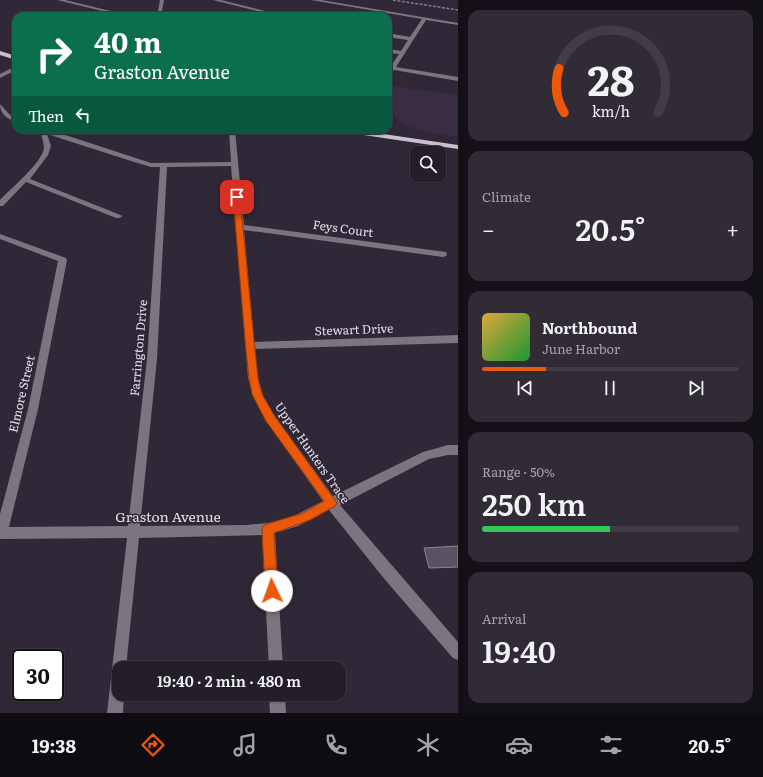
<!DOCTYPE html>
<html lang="en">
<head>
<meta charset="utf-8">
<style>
  body { margin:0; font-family:Literata,serif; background:#302b35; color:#f1f3f6; height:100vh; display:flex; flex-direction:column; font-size:15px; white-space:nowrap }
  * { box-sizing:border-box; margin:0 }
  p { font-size:13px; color:#a3a2a8 }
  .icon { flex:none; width:22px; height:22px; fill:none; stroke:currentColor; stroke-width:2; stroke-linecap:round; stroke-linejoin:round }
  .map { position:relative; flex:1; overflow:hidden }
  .panel { display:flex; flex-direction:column; gap:10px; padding:10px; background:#141017; width:305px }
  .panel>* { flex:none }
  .guide { position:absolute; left:12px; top:12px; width:380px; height:122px; border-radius:12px; box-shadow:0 1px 3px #0004,0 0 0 1px #413c46; background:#0b6e4f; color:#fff; overflow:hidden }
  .fabs { position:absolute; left:410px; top:146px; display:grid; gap:8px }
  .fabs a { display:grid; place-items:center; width:36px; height:36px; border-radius:8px; background:#241e29; box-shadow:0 1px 3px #0004,0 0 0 1px #413c46; font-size:20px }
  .speed { position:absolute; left:12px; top:649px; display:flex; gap:8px; font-size:20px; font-weight:700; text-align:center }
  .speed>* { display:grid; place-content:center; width:52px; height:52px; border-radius:50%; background:#241e29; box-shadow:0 1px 3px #0004,0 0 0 1px #413c46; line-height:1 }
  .speed .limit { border:2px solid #111; border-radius:6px; background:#fff; color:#111 }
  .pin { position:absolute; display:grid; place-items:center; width:34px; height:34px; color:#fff; margin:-17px; border-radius:8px; box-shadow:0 2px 6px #0006 }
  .me { position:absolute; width:44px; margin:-22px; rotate:357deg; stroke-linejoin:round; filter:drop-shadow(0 0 3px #0008) }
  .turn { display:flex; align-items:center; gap:14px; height:84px; padding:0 16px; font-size:18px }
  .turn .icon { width:52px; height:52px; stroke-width:2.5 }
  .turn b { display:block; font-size:28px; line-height:34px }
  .then { display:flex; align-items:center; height:38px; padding:0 16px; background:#0003; gap:8px; font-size:15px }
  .big { font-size:30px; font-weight:600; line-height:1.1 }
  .panel .card { flex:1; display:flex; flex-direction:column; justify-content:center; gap:6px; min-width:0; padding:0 14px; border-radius:12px; background:#302b35 }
  .panel .dial { align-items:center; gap:0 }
  .dial svg { height:104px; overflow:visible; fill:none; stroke:#413c46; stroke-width:7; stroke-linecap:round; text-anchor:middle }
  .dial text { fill:#f1f3f6; stroke:none }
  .song { display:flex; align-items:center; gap:12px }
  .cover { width:48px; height:48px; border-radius:6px; background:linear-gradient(135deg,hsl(40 70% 55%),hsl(130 70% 35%)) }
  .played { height:4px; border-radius:2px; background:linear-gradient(90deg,#ea580c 25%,#413c46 25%) }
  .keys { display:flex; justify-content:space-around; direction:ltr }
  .heat { display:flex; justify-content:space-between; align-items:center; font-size:22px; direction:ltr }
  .charge { height:6px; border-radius:3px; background:linear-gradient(90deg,#34c759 50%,#413c46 0) }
  .trip { position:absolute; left:112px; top:661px; width:234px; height:40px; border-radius:12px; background:#241e29; box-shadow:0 1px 3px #0004,0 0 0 1px #413c46; font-weight:600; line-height:40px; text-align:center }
  .dock { display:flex; height:64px; justify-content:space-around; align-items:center; background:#0e0c10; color:#a3a2a8 }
  .dock .icon { width:28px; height:28px }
  .dock .current { color:#ea580c }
  .dock b { font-size:18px; color:#f1f3f6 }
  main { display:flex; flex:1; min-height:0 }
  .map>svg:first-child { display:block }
</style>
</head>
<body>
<main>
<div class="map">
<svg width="458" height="713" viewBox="0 0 458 713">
  <rect width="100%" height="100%" fill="#302837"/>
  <path fill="#392d43" d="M390 86 458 95V137L425 132 402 124 391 112 388 105V93Z"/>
  <path fill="#5a5162" stroke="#8e8497" d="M458 546V567L429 568 424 548Z"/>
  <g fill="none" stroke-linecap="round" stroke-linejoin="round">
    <g fill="#7a757e" fill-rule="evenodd">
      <path d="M57 0H65L131 16H123Z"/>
      <path d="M160 0H164L161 16H157Z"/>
      <path d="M213 0H221L285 16H277Z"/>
      <path d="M311 0H321L458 23V25L426 20 396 67 458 77V81L394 70 388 77V65L391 66 399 54 388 53V49L401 51 408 40 388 37V33L410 37 422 19Z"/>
      <path d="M16 66V70L0 78V74Z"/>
      <path d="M0 104 10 115 16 118V122C7 119 0 114 0 104Z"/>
      <path d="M40 130H50L151 163 231 162 229 130H235L244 225 446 252 447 254 446 256 443 257 244 230 254 342 458 335V343L255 349 258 378 264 398 274 415 333 496 423 452 448 445H458V455H448L429 459 340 505 458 642V660L453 658 386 581 329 510 298 526 275 533 283 668H269L262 535 139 538 126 668H119V694H124L123 713H107L127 538 0 539V514L28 409 58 261 0 239V234L66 258 67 260 38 409 9 527 128 526 147 359 160 167H151L131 161 47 134 51 146 48 155 30 179 123 216 119 218H116L26 182 3 206H0V200C11 188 42 163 44 148 44 143 41 135 40 130ZM231 166 248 378 254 399 266 421 323 501 292 517 268 523 246 525 140 526 157 359 167 167Z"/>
      <path d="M269 694H285L286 713H270Z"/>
    </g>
    <g fill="#c9bfd1" fill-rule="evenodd">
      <path d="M0 51 16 56V60L0 55Z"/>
      <path d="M340 130H356L458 145V149L343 132Z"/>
    </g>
    <path stroke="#827b88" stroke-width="1.5" stroke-dasharray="3 1.5" stroke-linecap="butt" d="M393 0 458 10"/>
  </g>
  <path fill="#ea580c" stroke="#983908" d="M237 195 240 197 254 340 258 378 262 394 274 415 337 503 335 506 310 520 274 533 278 591 276 595 272 597 267 595 265 591 262 529 264 525 303 513 324 501 266 421 252 394 249 378 245 340 233 197Z"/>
  <g text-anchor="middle" stroke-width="3" stroke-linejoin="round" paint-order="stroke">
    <g font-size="12" fill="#e3dde7" stroke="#302837">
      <text transform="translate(343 229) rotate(8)" y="4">Feys Court</text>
      <text transform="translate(354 330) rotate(-2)" y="4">Stewart Drive</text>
      <text transform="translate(139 348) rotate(-85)" y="4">Farrington Drive</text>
      <text transform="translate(22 394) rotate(-77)" y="4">Elmore Street</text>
      <text transform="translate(312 453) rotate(55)" y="4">Upper Hunters Trace</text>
    </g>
    <g font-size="14" fill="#e3dde7" stroke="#302837">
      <text x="168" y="522">Graston Avenue</text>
    </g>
  </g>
</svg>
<div class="fabs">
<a><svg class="icon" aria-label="search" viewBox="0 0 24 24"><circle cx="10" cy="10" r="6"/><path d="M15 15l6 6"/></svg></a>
</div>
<div class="speed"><div class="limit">30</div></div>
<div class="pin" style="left:237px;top:197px;background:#d93025"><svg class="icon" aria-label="arrive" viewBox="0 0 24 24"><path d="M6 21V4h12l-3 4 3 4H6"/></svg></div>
<svg class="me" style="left:272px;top:591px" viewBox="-20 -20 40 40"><circle r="19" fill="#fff"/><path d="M0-13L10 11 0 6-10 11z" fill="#ea580c"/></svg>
<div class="trip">19:40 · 2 min · 480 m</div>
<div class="guide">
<div class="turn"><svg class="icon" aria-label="right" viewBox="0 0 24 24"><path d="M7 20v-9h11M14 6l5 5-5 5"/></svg><div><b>40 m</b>Graston Avenue</div></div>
<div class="then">Then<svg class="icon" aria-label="left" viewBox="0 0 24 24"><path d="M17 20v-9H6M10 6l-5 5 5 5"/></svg></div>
</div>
</div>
<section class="panel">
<div class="card dial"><svg viewBox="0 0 100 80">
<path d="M14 69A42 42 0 1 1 86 69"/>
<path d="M14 69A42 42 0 0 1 10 35" stroke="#ea580c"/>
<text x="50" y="56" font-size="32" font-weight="700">28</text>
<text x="50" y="72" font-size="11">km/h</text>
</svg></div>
<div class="card"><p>Climate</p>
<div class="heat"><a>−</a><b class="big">20.5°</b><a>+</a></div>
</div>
<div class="card">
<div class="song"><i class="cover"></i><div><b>Northbound</b><p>June Harbor</p></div></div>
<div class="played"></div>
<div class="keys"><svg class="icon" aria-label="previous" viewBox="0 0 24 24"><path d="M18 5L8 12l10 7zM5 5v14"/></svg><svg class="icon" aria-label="pause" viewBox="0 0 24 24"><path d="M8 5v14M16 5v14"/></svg><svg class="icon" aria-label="next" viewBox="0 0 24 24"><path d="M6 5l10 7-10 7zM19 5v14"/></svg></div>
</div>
<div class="card"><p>Range · 50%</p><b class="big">250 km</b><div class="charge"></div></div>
<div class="card"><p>Arrival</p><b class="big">19:40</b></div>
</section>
</main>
<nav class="dock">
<b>19:38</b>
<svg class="icon current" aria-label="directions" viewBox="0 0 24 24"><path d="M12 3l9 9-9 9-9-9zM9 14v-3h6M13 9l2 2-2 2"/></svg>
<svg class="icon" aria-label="music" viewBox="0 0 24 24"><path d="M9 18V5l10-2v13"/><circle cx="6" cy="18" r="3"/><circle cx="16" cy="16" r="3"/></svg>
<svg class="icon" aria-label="phone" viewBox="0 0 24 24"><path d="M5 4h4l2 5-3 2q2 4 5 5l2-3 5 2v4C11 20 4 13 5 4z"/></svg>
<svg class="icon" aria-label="climate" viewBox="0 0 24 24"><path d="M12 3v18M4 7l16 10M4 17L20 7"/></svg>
<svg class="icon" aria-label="car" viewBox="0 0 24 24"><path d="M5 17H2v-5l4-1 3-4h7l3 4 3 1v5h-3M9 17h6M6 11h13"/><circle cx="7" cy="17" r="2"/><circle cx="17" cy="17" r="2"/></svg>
<svg class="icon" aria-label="filters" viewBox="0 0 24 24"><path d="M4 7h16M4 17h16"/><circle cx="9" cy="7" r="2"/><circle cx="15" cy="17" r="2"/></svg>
<b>20.5°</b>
</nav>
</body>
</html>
